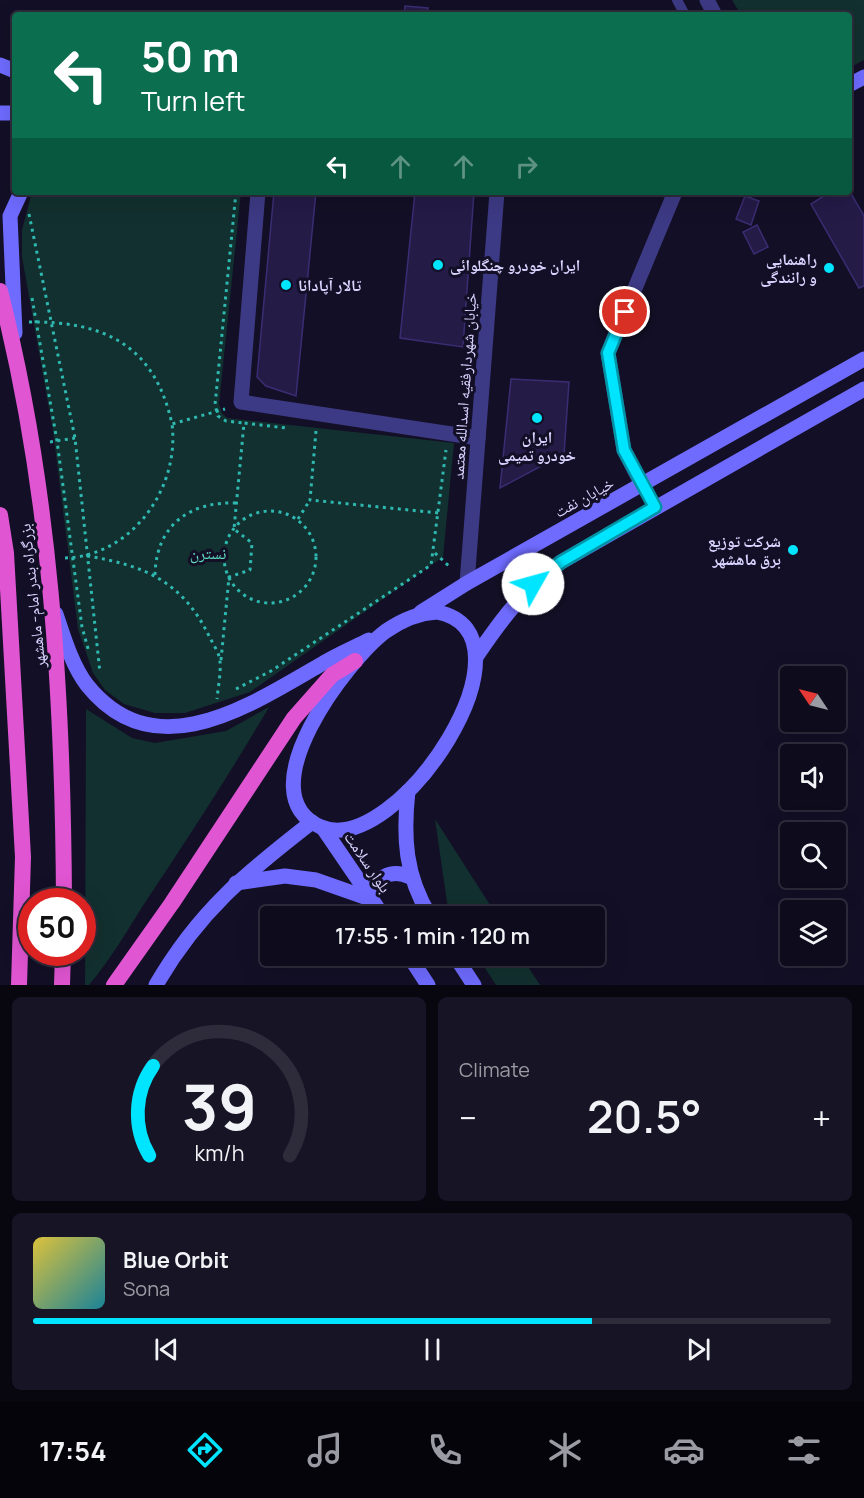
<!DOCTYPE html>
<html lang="en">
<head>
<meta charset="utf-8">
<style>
  body { margin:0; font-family:Manrope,"Noto Naskh Arabic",sans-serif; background:#171425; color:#f1f3f6; height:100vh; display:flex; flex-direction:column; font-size:22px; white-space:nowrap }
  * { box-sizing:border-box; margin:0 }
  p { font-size:20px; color:#9b9ba3 }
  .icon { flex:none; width:33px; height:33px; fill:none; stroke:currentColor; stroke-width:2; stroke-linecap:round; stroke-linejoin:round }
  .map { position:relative; height:985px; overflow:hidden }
  .sheet { display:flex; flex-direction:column; gap:12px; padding:12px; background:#08060f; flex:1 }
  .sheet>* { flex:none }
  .top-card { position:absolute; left:12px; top:12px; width:840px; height:183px; border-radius:6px; box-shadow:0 6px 24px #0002,0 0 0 2px #2e2b3b; background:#0b6e4f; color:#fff; overflow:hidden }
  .needle { width:39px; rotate:305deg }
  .controls { position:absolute; left:780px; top:666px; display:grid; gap:12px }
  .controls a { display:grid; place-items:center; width:66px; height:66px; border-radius:6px; background:#0e0b1c; box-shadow:0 6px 24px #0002,0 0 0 2px #2e2b3b; font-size:30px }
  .speed { position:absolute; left:18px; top:888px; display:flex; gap:12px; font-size:30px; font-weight:700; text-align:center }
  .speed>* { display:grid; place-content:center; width:78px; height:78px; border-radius:50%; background:#0e0b1c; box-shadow:0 6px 24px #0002,0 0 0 2px #2e2b3b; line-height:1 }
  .speed .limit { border:9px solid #d22; background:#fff; color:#111 }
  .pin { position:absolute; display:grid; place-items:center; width:51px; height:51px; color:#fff; margin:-26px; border:3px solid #fff; border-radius:50%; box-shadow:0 2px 6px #0007 }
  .me { position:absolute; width:66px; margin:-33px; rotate:52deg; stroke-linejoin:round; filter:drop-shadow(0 0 4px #0008) }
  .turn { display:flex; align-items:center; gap:21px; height:126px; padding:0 30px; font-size:27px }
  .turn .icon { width:78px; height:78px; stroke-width:2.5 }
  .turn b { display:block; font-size:42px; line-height:51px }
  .lanes { display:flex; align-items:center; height:57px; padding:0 30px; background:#0003; justify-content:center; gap:30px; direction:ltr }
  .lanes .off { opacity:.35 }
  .big { font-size:45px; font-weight:600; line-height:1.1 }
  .sheet .card { flex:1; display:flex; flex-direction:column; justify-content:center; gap:9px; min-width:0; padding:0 21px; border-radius:9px; background:#171425 }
  .sheet .dial { align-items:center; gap:0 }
  .dial svg { height:156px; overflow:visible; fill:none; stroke:#2e2b3b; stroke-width:7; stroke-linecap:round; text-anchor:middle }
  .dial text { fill:#f1f3f6; stroke:none }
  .song { display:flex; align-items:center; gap:18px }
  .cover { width:72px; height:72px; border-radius:9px; background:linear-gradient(135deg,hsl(50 70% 55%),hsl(190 70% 35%)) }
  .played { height:6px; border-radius:3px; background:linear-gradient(90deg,#00e5ff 70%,#2e2b3b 70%) }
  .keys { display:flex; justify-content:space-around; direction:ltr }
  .heat { display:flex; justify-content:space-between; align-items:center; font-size:33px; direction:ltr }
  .sheet .tiles { flex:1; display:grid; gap:12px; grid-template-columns:1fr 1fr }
  .card:last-child { grid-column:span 2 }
  .trip { position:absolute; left:260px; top:906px; width:345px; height:60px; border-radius:6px; background:#0e0b1c; box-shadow:0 6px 24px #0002,0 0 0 2px #2e2b3b; font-weight:600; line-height:60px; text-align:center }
  .menu { display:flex; height:96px; justify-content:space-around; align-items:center; background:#06040b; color:#9b9ba3 }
  .menu .icon { width:42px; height:42px }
  .menu .on { color:#00e5ff }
  .menu b { font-size:27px; color:#f1f3f6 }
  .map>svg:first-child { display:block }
</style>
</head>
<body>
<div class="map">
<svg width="864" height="985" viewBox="0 0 864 985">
  <rect width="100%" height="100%" fill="#130f26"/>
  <g fill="#12302f">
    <path d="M732 0H864V60L849 68V15H741Z"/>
    <path d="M241 192 219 404 222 413 227 418 454 443 443 557 250 692 185 713H155L124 704 105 690 93 673 78 629 53 431 22 257V230L32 192Z"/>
    <path d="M269 707C231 772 190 835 148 898 129 927 112 958 89 985H85L86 709 132 738 155 743 226 731Z"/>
    <path d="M435 819 497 916H453L448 909Z"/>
    <path d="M477 956H521L540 985H496Z"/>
  </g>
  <g fill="#241b47" stroke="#3b2d73" stroke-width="1.5">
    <path d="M405 6 428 8 427 15H404Z"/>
    <path d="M849 190 864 216V286L859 288 811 204 830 192Z"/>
    <path d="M274 192H316L296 396 266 386 257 377Z"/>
    <path d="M415 192H474L463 347 400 338Z"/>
    <path d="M745 196 759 201 751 225 736 219Z"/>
    <path d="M757 225 768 247 754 254 743 232Z"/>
    <path d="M511 379 569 382 564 454 500 488Z"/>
  </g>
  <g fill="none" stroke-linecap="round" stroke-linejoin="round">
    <g stroke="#2fb8b0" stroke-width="3" stroke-dasharray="3 4.5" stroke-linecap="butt">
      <path d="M236 192 215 405 218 416 226 421 244 423"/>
      <path d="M29 214 75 438 100 673"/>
      <path d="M32 298 57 441 82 627 89 652"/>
      <path d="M29 322C105 321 155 346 172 424L225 409"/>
      <path d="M316 431 310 500 439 513"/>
      <path d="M50 442 75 438"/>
      <circle cx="270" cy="557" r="46"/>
      <path d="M298 519 310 500"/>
      <path d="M435 553 451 568"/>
      <path d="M87 556C144 565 183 582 209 636 213 644 220 654 220 662 221 674 218 687 217 699"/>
      <path d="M65 558C132 556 180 488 172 424"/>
      <path d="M155 575C156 525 190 501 237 503"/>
      <path d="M221 660 229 577 250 570 252 543 234 529 244 423 286 428"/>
      <path d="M236 689 271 671 431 565 446 450"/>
    </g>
    <path stroke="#3d3a85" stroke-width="10" d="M677 0 684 13"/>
    <g stroke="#3d3a85" stroke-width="15">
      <path d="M258 192 241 402 478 438"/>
      <path d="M642 485 624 450 608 353 675 192"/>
      <path d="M467 583 497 192"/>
    </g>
    <path stroke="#3d3a85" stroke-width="15" d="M707 0 715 15"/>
    <g stroke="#6f6bff" stroke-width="15">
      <path d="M0 65 15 71"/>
      <path d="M849 85 864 77"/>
      <path d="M0 113H15"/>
      <path d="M15 333 10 216 21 192"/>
      <path d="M421 612 467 583 864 359"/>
      <path d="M437 612C546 633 397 859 321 827 244 794 348 659 386 631 402 620 418 613 437 612Z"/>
      <path d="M56 614C64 638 72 665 87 685 155 770 250 705 320 665 336 655 353 648 369 640"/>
      <path d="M476 657C503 617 522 592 561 562L864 389"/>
      <path d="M408 791C403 837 405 876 430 916"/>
      <path d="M323 828 383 916"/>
      <path d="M236 883 285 876 316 880 370 899C373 878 391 868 410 877"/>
      <path d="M409 956 428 985"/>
      <path d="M455 956 474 985"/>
      <path d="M156 985C199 911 245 874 312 822"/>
    </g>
    <g stroke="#e055d1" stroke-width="16">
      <path d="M0 291C51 490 63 697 64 902"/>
      <path d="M0 515 6 553 23 857 19 985"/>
      <path d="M62 985 63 952"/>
      <path d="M114 985 172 903 294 718 332 675 355 661"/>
    </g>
  </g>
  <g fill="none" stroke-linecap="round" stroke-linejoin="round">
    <g stroke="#0095a6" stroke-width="15">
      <path id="route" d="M533 584 561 562 655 507 624 450 608 353 625 312"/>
    </g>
    <use href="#route" stroke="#00e5ff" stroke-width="10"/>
  </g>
  <g fill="#00e5ff" stroke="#130f26" stroke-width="2">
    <circle cx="438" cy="265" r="6"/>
    <circle cx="829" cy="268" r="6"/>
    <circle cx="286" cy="285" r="6"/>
    <circle cx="537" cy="418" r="6"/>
    <circle cx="793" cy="550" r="6"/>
  </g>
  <g text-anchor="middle" stroke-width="6" stroke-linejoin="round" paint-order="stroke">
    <g font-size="16" font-weight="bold" fill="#d9d4ff" stroke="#130f26" text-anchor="end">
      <text x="817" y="265">راهنمایی<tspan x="817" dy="18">و رانندگی</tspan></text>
      <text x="450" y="271" text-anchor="start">ایران خودرو چنگلوائی</text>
      <text x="298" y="291" text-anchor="start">تالار آپادانا</text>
      <text x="537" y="443" text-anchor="middle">ایران<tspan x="537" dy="18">خودرو تمیمی</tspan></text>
      <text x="781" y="547">شرکت توزیع<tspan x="781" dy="18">برق ماهشهر</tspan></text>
    </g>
    <g font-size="16" fill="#d9d4ff" stroke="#130f26">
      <text transform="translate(464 386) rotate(-86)" y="6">خیابان شهردارفقیه اسدالله معتمد</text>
      <text transform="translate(584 497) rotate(-29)" y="6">خیابان نفت</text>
      <text transform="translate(32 596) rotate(-96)" y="6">بزرگراه بندر امام- ماهشهر</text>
      <text transform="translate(368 862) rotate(56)" y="6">بلوار سلامت</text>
    </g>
    <g font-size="16" fill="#5fe0c0" stroke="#130f26">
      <text x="208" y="559">نسترن</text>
    </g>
  </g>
</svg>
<div class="controls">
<a><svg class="needle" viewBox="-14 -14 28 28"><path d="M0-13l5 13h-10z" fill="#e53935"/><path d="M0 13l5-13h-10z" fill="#9b9ba3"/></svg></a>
<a><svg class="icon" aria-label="sound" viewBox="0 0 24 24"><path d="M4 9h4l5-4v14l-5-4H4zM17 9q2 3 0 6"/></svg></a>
<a><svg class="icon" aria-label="search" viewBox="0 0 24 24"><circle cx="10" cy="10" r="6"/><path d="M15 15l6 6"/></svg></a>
<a><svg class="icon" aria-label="layers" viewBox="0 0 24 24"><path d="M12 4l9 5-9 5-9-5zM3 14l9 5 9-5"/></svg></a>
</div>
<div class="speed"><div class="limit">50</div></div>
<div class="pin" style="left:625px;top:312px;background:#d93025"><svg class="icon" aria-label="arrive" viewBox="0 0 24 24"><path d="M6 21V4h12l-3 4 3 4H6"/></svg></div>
<svg class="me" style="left:533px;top:584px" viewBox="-20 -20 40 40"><circle r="19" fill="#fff"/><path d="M0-13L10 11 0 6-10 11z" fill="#00e5ff"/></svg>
<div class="trip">17:55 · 1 min · 120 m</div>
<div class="top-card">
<div class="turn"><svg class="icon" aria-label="left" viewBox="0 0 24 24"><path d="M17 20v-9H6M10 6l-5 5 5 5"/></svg><div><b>50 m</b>Turn left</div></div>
<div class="lanes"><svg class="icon" aria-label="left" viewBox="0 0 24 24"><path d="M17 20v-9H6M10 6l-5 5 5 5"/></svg><svg class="icon off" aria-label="ahead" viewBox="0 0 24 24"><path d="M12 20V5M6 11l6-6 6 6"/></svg><svg class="icon off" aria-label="ahead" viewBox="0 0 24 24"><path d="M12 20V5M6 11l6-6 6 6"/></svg><svg class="icon off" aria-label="right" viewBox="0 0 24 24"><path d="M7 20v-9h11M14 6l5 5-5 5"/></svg></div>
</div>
</div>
<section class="sheet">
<div class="tiles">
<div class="card dial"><svg viewBox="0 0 100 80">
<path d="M14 69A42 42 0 1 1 86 69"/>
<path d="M14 69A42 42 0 0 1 16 23" stroke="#00e5ff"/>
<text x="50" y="56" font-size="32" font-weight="700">39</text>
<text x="50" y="72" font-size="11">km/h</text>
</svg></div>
<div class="card"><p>Climate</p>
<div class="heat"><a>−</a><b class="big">20.5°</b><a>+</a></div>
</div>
<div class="card">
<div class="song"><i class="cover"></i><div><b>Blue Orbit</b><p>Sona</p></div></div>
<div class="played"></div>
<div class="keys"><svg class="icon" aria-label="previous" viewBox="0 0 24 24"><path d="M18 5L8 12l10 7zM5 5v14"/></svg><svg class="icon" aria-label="pause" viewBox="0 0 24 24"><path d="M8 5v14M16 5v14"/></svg><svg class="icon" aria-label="next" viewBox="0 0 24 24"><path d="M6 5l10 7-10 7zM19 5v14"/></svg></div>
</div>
</div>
</section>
<nav class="menu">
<b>17:54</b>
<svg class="icon on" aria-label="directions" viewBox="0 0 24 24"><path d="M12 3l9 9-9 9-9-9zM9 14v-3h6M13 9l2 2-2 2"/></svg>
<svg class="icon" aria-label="music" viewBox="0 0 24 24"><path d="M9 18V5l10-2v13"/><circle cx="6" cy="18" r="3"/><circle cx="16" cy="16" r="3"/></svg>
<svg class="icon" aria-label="phone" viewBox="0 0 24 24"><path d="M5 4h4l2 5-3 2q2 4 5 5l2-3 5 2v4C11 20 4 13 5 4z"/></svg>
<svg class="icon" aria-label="climate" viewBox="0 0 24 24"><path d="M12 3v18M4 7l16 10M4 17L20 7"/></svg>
<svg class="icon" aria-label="car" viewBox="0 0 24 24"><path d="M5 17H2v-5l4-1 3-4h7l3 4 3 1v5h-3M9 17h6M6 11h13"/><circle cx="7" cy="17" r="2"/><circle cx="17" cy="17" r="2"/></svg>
<svg class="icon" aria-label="filters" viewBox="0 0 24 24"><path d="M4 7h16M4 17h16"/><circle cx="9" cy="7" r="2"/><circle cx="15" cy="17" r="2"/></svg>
</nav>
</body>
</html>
